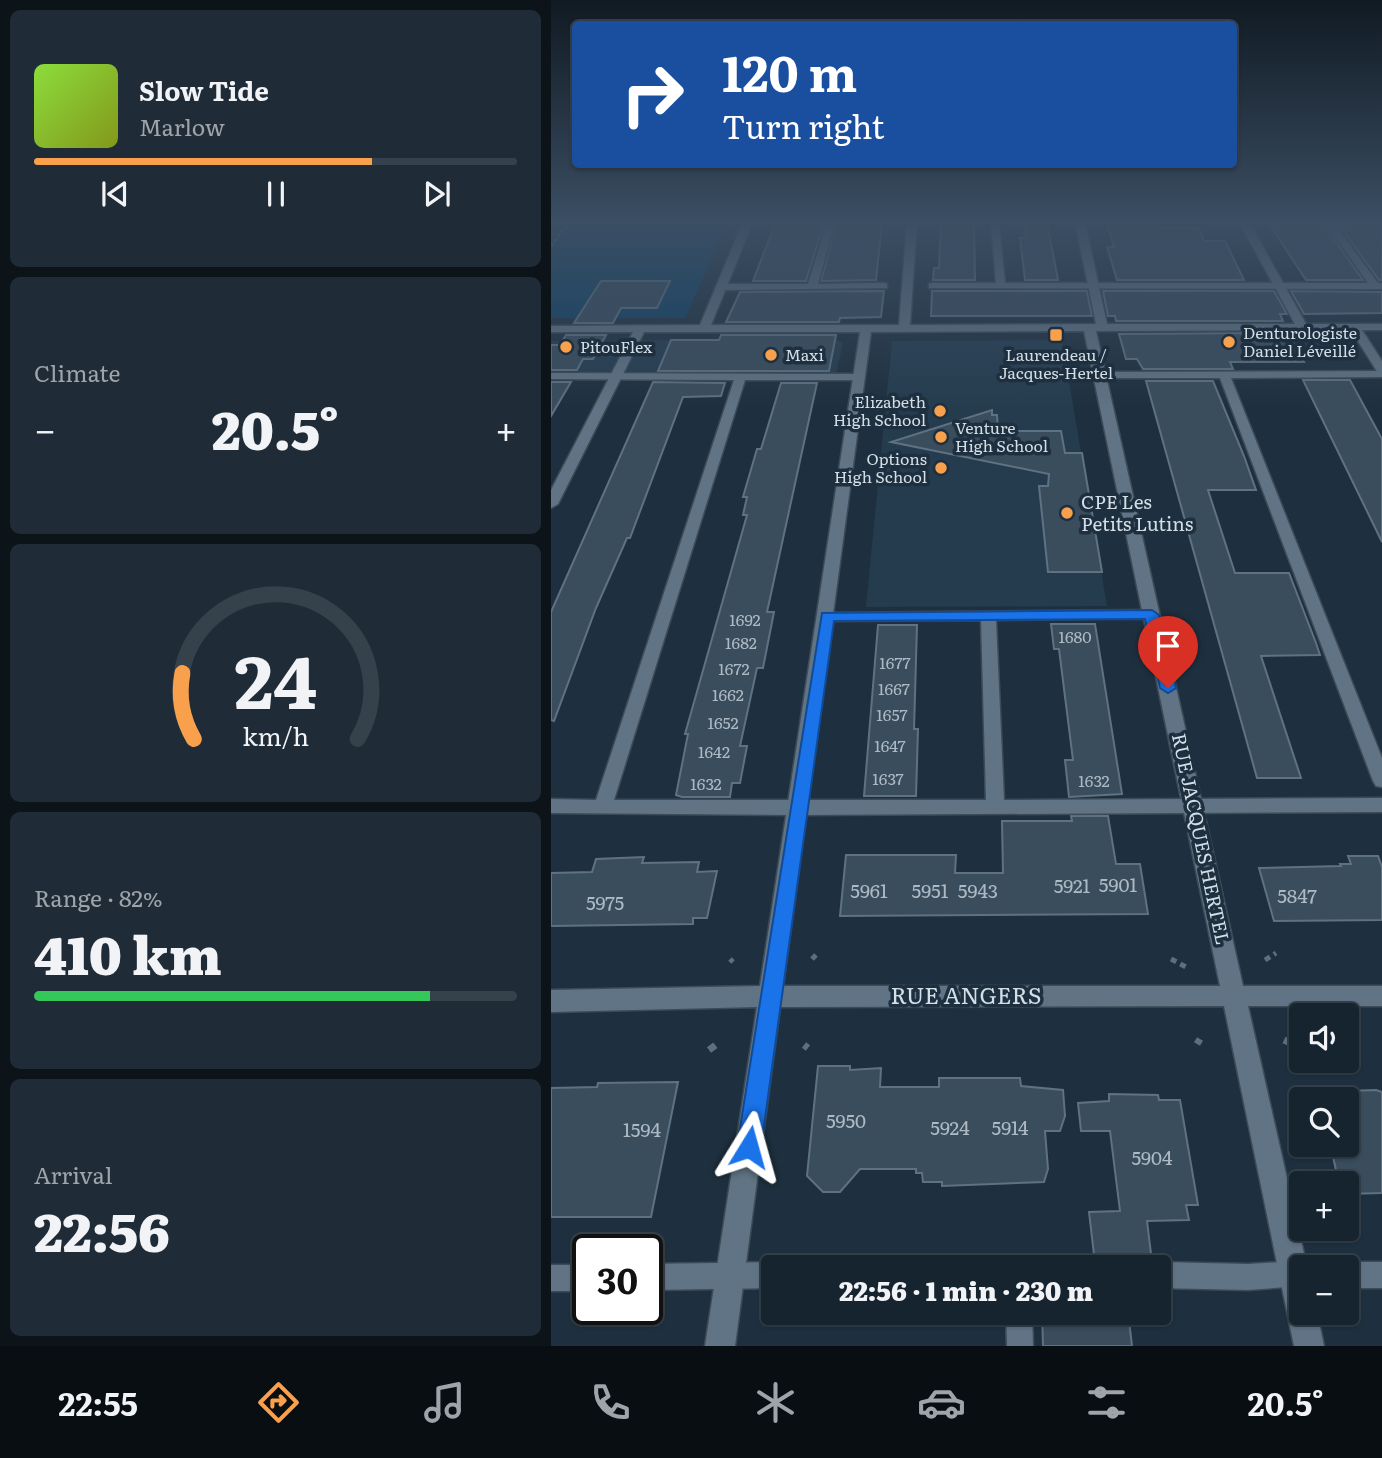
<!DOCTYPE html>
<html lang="en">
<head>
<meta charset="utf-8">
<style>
  body { margin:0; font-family:Literata,serif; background:#1f2c37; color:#f1f3f6; height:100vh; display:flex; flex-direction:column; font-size:26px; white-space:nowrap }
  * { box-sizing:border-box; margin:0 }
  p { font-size:23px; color:#9ea4aa }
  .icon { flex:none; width:38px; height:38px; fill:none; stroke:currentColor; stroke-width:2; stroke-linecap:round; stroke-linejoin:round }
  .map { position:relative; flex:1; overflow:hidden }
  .drawer { display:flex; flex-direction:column; gap:10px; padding:10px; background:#0c141a; width:551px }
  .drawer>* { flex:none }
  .top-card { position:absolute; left:21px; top:21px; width:665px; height:147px; border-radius:7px; box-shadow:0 2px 5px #0004,0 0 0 2px #35414b; background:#1a4fa0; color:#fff; overflow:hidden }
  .buttons { position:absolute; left:738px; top:1003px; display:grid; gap:14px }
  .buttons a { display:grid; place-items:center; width:70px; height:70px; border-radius:7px; background:#16242f; box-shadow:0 2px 5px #0004,0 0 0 2px #35414b; font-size:35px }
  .speed { position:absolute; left:21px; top:1234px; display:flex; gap:14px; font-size:35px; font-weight:700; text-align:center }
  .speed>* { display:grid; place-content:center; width:91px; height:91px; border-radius:50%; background:#16242f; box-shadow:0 2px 5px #0004,0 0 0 2px #35414b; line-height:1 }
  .speed .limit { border:4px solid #111; border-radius:10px; background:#fff; color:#111 }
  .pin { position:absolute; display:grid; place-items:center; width:60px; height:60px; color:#fff; margin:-72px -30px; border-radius:50% 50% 50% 0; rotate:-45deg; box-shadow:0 0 7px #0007 }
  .pin .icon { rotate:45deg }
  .me { position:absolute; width:77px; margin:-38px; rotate:8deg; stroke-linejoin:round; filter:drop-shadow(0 0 5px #0008) }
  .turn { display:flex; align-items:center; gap:24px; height:147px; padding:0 35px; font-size:32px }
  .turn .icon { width:91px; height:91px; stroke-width:2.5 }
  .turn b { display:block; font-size:49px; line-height:60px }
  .big { font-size:52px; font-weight:800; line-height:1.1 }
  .drawer .tile { flex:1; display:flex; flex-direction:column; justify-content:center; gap:10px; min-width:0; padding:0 24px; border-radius:10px; background:#1f2c37 }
  .drawer .dial { align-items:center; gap:0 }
  .dial svg { height:182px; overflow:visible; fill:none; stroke:#35414b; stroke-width:7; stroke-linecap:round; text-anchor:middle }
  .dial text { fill:#f1f3f6; stroke:none }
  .song { display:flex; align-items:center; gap:21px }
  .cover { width:84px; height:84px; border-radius:10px; background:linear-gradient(135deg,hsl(90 70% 55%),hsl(70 70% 35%)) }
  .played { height:7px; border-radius:4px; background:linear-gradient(90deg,#f9a04d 70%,#35414b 70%) }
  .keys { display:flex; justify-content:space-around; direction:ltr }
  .heat { display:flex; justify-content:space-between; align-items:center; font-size:38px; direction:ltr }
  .charge { height:10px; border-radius:5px; background:linear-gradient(90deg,#34c759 82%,#35414b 0) }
  .trip { position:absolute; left:210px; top:1255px; width:410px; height:70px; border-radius:7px; background:#16242f; box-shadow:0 2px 5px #0004,0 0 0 2px #35414b; font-weight:800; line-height:70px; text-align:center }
  .menu { display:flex; height:112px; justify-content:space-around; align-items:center; background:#090e13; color:#9ea4aa }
  .menu .icon { width:49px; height:49px }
  .menu .current { color:#f9a04d }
  .menu b { font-size:32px; color:#f1f3f6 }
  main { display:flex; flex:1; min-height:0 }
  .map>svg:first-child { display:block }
</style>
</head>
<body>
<main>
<section class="drawer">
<div class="tile">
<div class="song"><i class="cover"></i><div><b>Slow Tide</b><p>Marlow</p></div></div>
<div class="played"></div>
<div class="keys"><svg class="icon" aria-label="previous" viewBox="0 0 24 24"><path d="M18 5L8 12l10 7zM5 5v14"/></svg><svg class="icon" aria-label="pause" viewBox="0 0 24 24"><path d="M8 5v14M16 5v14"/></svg><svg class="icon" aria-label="next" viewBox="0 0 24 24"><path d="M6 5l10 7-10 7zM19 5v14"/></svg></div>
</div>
<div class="tile"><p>Climate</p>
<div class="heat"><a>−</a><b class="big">20.5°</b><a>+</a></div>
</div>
<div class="tile dial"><svg viewBox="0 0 100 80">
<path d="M14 69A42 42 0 1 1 86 69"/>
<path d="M14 69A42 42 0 0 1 9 40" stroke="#f9a04d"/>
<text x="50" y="56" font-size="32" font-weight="700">24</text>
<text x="50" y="72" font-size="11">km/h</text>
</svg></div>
<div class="tile"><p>Range · 82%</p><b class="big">410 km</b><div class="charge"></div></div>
<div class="tile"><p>Arrival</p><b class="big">22:56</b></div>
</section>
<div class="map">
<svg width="831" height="1346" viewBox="0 0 831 1346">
  <rect width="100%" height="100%" fill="#1e303f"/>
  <g fill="#253c4f">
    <path d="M284 339 292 343 285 375H0V341Z"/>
    <path d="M511 340 556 606 315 607 341 341Z"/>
  </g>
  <path fill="#0c4065" d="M31 222H177L134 318H0V241L13 224Z"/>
  <g fill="#3a4d5d" stroke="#5f7284" stroke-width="2">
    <path d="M225 222H273L255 281H202Z"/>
    <path d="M286 222H331L325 280 270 281Z"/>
    <path d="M390 222H423L424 280H382L383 268H388Z"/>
    <path d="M473 222H496L507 280H474L469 238H475Z"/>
    <path d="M717 222 773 225 812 280H755Z"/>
    <path d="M788 225H831V280H828Z"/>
    <path d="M557 226 648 228 653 241H674L693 280H566L556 247H563Z"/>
    <path d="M50 281H119L106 308H70L62 323H23Z"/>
    <path d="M333 291 330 317 289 318 288 322H175L189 292Z"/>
    <path d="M381 291H536L541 316H380Z"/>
    <path d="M552 291H723L736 314H729L732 321H565L564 316H557Z"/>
    <path d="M740 291 831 292V313L753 314Z"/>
    <path d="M738 333 753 362H679L682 369H592L586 359H575L568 334Z"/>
    <path d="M15 335H55L42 359H32L26 370H0V345H9Z"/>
    <path d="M170 335H285L278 371H107L120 340H168Z"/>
    <path d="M752 380H799L831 439V542Z"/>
    <path d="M595 381H662L693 456 705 490H657L684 573H738L765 643 769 655 710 656 750 778H706Z"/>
    <path d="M0 382H20L0 416Z"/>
    <path d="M102 382 174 383 170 396 132 397 79 538H76L45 608 3 721 0 720V612Z"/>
    <path d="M230 383H266L216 612H223L212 668H206L189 746H196L189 783H181L179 797H131L125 795 137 734H134L196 515H192L196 497H192L206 449H210Z"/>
    <path d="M441 410V415H446L447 431H510L514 453H531L551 572H497L488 486H497L498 474 340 442Z"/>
    <path d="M500 624H544L571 794 518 797 514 760H522L508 649H503Z"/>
    <path d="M327 625H366L363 729H367L365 796H313Z"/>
    <path d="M520 816H557L565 864H589L597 914 289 916 295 855H405L404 873H452L451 821H521Z"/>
    <path d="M797 856H827L831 867V920L723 921 708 868 790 866 789 864H800Z"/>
    <path d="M93 857 91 863 148 862 146 872 166 871 156 918H142V924L0 926V873L41 872 45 859Z"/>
    <path d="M267 1066H299V1070L330 1068 329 1087H388V1078H469L470 1086 512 1090 514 1116 509 1131H494L497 1169 493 1182 391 1186V1182H372L371 1173H365V1169H309L289 1192H272L256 1176Z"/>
    <path d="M127 1082 100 1217H0V1088L46 1087 47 1083Z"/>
    <path d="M825 1090 831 1092V1193L796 1194V1183H788L779 1144H796V1091Z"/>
    <path d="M558 1094 607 1095 608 1100H629L647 1205H635L638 1220 596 1221 601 1262 544 1263 538 1212 569 1211 559 1131H530L527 1103 558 1101Z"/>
    <path d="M491 1312H577L581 1346H492Z"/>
  </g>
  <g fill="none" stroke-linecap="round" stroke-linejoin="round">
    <g stroke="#3c4b57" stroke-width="3">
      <g id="lane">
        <path d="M276 222H284L267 284 333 283 336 284V288L169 290 164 287 169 284H257Z"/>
        <path d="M440 222H448L454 283H817L774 222H782L827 283H831V289L378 288V284L381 283H445Z"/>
        <path d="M831 371V377L680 378 831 758V787L825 786 822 781 669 378H549L544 375 549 372Z"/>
        <path d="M0 373 307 374 312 377 307 380H194L63 800H435L430 620 276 621 271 619 269 616 271 613 601 610 608 615 606 618 445 620 453 800 831 798V812L247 815 0 813V799L45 800 183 380 0 379Z"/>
        <path d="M748 1261 758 1267H751V1286L697 1290 607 1288V1267H598L607 1262 697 1264Z"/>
        <path d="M222 1262 231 1267H222V1288L96 1290V1264Z"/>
        <path d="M796 1262H831V1288H796V1267H787Z"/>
        <rect x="0" y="1265" width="37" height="26"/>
        <path d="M455 1312H481L482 1346H456Z"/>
      </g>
    </g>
    <g stroke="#3c4b57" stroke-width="3">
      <path id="street" d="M192 222H202L160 325H348L356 222H366L359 325 545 324 524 222H534L556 324H744L688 222H698L755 324H831V330H811L831 361V374L827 373 800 330 545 331 692 986H831V1006H697L756 1267H751V1312H766L773 1346H743L673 1006 229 1007 184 1346H154L206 1007 0 1012V990L209 986 309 332H93L7 504 0 508V490L82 332H0V326L149 325ZM533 331 669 986H232L320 332Z"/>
    </g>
    <path stroke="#5f6f7c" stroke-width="2.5" stroke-dasharray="3.5 2" stroke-linecap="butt" d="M0 246 16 224"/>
    <g stroke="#5f6f7c" stroke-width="5" stroke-dasharray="6 4.5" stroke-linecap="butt">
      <path d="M179 959 182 962"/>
      <path d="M261 959 265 955"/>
      <path d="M620 959 635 967"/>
      <path d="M714 960 725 953"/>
    </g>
    <g stroke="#5f6f7c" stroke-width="7" stroke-dasharray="8 5" stroke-linecap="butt">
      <path d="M733 1040 740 1043"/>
      <path d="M646 1044 649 1039"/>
      <path d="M253 1045 257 1048"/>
      <path d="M158 1050 166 1044"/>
    </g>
    <use href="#lane" fill="#617485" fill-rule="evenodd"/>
    <use href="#street" fill="#617485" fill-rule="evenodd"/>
  </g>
  <linearGradient id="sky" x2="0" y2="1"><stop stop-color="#101a23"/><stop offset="0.54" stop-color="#3b4e63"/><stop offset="1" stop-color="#3b4e63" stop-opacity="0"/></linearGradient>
  <rect width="831" height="411" fill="url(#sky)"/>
  <path fill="#1a73e8" stroke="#114b97" stroke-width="2" d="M601 610 608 615 625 688 617 693 609 688 594 619 283 621 210 1147 206 1156 198 1159 190 1156 186 1147 271 613Z"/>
  <g fill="#f9a04d" stroke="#1e303f" stroke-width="2.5">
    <rect x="498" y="328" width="14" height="14" rx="3.5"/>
    <circle cx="678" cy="342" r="7"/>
    <circle cx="15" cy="347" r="7"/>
    <circle cx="220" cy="355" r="7"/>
    <circle cx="389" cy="411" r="7"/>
    <circle cx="390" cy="437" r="7"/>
    <circle cx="390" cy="468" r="7"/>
    <circle cx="516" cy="513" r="7"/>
  </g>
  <g text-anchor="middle" stroke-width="7" stroke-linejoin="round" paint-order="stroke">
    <g font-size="16" fill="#d3dee7" stroke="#1e303f" text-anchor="start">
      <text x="692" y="339">Denturologiste<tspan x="692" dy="18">Daniel Léveillé</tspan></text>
      <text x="29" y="353">PitouFlex</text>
      <text x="234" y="361">Maxi</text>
      <text x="505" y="361" text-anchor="middle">Laurendeau /<tspan x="505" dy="18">Jacques-Hertel</tspan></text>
      <text x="375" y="408" text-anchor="end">Elizabeth<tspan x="375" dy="18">High School</tspan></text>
      <text x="404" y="434">Venture<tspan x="404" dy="18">High School</tspan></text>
      <text x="376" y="465" text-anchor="end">Options<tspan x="376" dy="18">High School</tspan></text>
    </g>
    <g font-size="16" fill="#adbac4">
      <text x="194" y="626">1692</text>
      <text x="524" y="643">1680</text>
      <text x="190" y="649">1682</text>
      <text x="344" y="669">1677</text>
      <text x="183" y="675">1672</text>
      <text x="343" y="695">1667</text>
      <text x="177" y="701">1662</text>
      <text x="341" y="721">1657</text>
      <text x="172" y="729">1652</text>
      <text x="339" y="752">1647</text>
      <text x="163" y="758">1642</text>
      <text x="337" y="785">1637</text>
      <text x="543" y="787">1632</text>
      <text x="155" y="790">1632</text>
    </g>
    <g font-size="19" fill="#d3dee7" stroke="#1e303f" text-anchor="start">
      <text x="530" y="509">CPE Les<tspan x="530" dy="22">Petits Lutins</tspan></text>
    </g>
    <g font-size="19" fill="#d3dee7" stroke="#1e303f">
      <text transform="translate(650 839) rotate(78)" y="7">RUE JACQUES HERTEL</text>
    </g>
    <g font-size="19" fill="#adbac4">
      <text x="567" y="892">5901</text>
      <text x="521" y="893">5921</text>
      <text x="318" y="898">5961</text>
      <text x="379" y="898">5951</text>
      <text x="427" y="898">5943</text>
      <text x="746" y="903">5847</text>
      <text x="54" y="910">5975</text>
      <text x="295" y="1128">5950</text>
      <text x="399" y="1135">5924</text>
      <text x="459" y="1135">5914</text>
      <text x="91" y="1137">1594</text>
      <text x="601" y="1165">5904</text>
    </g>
    <g font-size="23" fill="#d3dee7" stroke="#1e303f">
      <text x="415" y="1004">RUE ANGERS</text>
    </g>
  </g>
</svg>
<div class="buttons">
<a><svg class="icon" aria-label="sound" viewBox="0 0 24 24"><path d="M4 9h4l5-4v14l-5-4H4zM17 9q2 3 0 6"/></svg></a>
<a><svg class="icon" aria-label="search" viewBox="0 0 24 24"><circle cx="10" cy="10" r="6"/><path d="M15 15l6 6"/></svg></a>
<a>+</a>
<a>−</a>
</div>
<div class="speed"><div class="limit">30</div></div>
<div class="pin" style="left:617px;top:688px;background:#d93025"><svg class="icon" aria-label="arrive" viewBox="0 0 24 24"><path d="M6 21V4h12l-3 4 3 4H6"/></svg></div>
<svg class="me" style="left:198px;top:1147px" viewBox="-20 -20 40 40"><path d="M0-17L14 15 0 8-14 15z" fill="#1a73e8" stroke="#fff" stroke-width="4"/></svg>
<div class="trip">22:56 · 1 min · 230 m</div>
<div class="top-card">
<div class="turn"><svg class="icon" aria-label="right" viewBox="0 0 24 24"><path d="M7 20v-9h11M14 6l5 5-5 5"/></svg><div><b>120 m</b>Turn right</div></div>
</div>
</div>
</main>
<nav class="menu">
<b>22:55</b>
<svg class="icon current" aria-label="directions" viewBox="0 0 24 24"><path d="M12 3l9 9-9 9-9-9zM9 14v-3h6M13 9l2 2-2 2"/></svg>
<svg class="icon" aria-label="music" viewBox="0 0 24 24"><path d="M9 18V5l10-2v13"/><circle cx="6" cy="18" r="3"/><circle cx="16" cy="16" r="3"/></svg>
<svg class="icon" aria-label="phone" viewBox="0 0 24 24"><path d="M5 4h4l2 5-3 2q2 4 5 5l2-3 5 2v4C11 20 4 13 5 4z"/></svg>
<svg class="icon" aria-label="climate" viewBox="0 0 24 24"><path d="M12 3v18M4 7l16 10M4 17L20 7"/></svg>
<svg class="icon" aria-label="car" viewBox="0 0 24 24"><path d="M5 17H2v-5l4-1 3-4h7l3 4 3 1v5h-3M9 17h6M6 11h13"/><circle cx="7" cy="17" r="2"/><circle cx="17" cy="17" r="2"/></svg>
<svg class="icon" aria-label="filters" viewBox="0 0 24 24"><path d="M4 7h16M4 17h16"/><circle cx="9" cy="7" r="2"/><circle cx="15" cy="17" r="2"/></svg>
<b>20.5°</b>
</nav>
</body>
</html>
